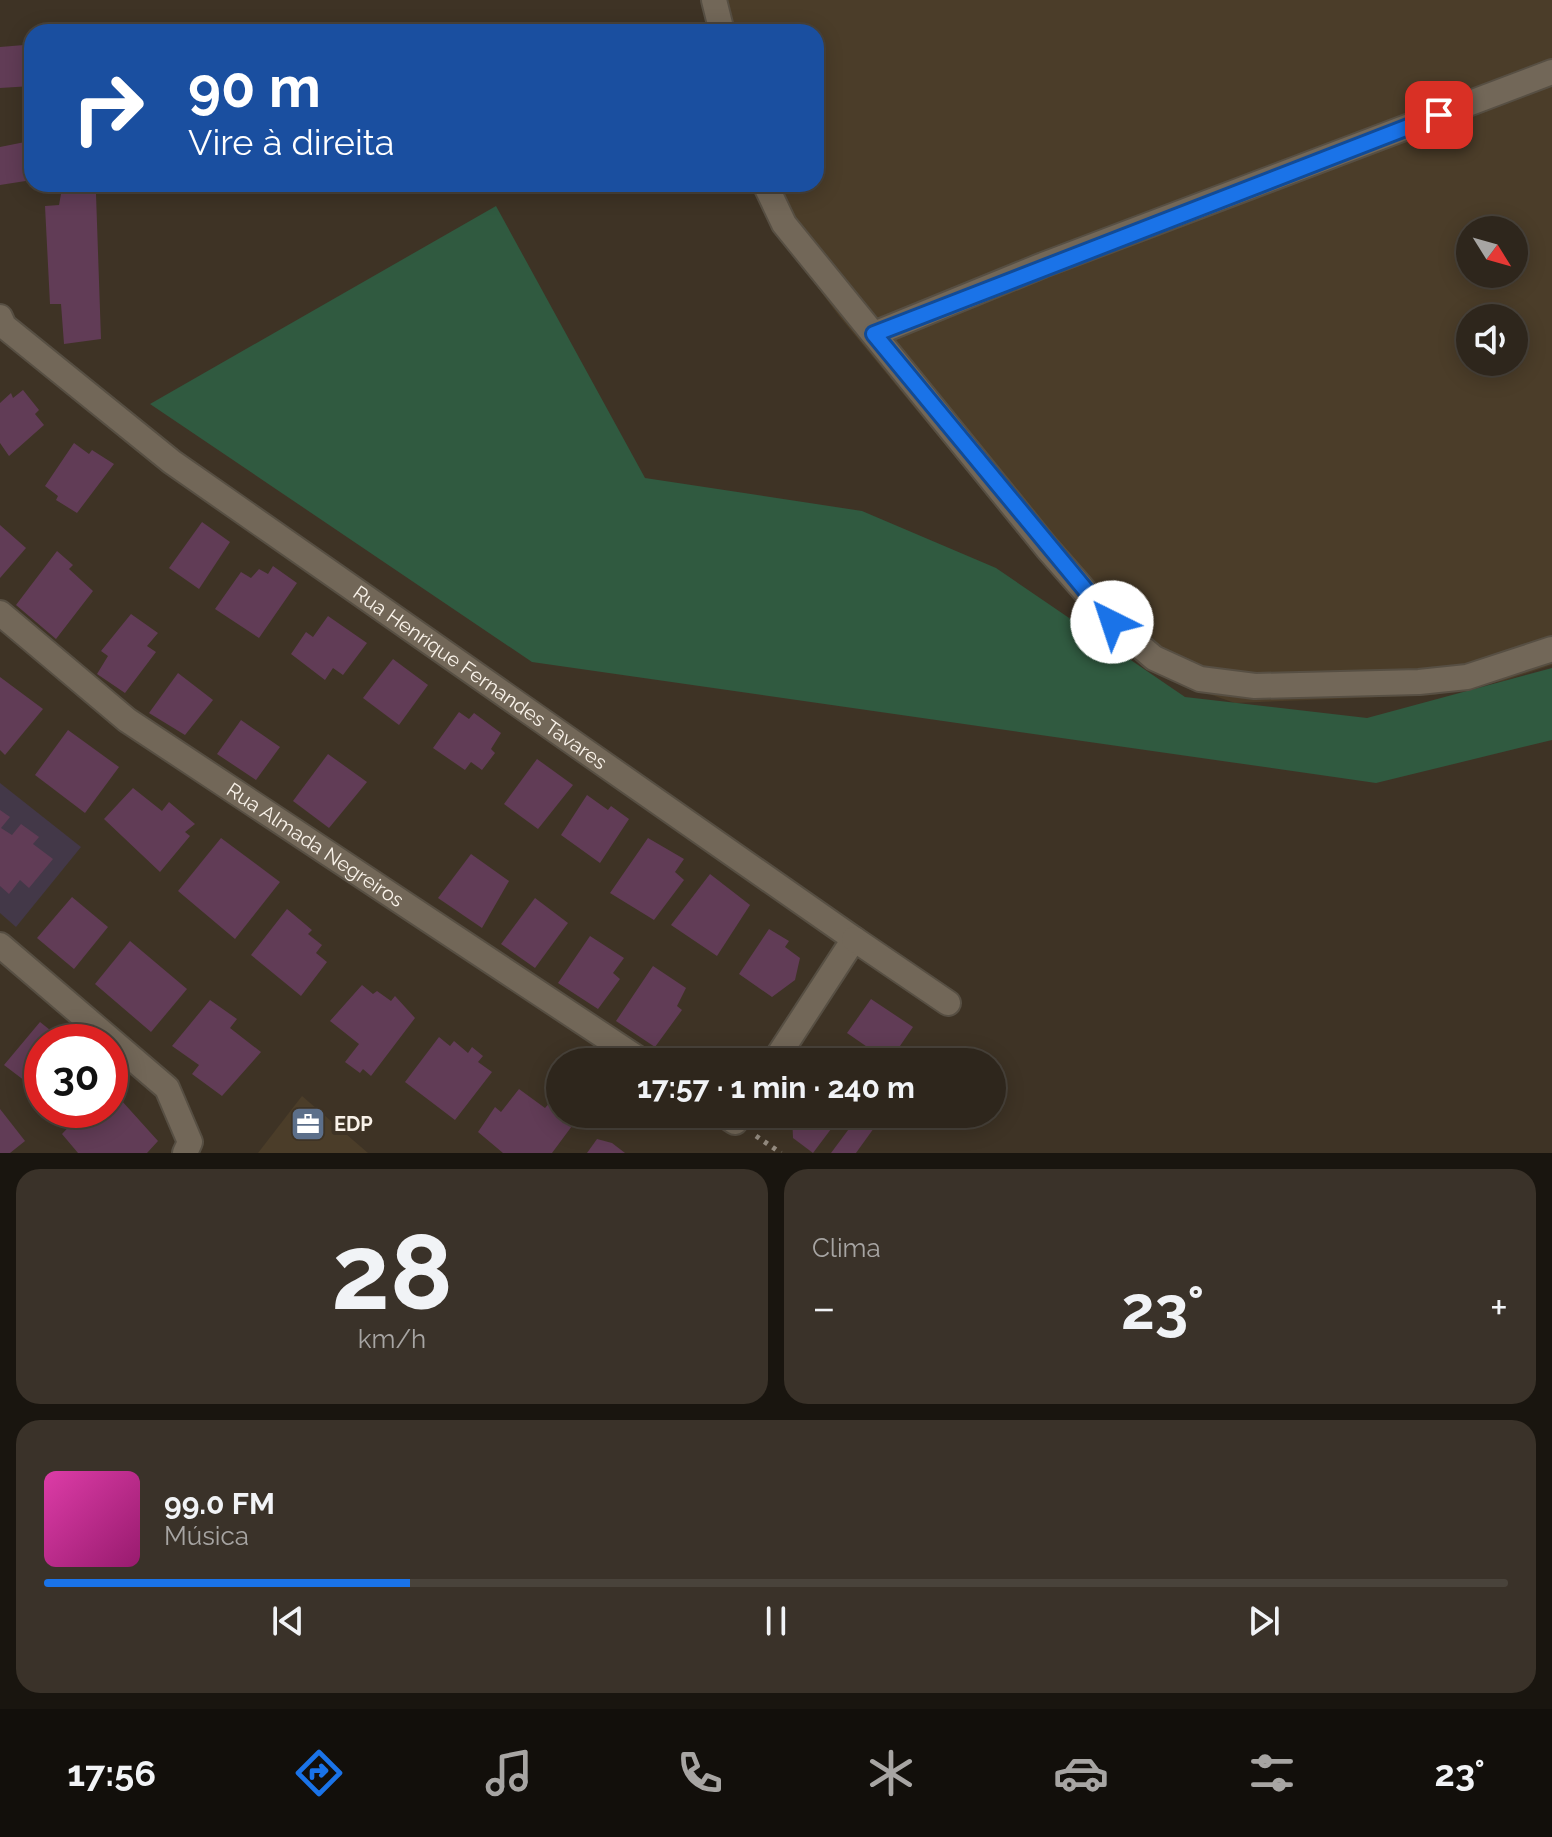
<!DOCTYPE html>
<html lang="pt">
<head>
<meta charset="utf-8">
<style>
  body { margin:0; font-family:Raleway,sans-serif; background:#3a3229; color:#f1f3f6; height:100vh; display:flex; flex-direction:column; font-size:30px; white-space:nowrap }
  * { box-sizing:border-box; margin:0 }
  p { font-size:26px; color:#a7a5a3 }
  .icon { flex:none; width:44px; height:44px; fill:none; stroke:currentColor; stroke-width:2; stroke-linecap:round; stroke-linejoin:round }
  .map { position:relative; height:1153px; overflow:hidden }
  .details { display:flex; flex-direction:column; gap:16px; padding:16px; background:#19150f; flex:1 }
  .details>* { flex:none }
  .hud { position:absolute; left:24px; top:24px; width:800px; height:168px; border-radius:24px; box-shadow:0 4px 20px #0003,0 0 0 2px #49433b; background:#1a4fa0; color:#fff; overflow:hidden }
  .needle { width:52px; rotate:127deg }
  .buttons { position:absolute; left:1456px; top:216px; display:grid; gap:16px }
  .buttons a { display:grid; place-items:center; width:72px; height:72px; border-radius:50%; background:#2e261c; box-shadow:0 4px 20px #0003,0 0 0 2px #49433b; font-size:40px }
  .speed { position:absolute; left:24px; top:1024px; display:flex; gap:16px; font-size:40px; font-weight:700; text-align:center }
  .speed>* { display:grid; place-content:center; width:104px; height:104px; border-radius:50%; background:#2e261c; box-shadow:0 4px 20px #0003,0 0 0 2px #49433b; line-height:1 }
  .speed .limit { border:12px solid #d22; background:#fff; color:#111 }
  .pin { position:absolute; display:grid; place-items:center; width:68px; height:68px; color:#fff; margin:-34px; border-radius:16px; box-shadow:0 4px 12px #0006 }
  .me { position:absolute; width:88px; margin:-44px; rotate:319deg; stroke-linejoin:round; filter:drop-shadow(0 0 6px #0008) }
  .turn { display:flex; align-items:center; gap:28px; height:168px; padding:0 32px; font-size:36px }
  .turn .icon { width:104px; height:104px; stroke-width:2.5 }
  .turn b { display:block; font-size:56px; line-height:68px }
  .big { font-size:60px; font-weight:700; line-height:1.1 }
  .details .card { flex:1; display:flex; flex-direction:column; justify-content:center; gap:12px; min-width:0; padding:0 28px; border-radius:24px; background:#3a3229 }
  .details .dial { align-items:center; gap:0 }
  .dial b { font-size:104px; line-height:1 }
  .song { display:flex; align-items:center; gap:24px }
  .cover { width:96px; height:96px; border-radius:12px; background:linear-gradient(135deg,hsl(320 70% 55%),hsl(320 70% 35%)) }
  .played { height:8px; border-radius:4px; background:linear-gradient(90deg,#1a73e8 25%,#49433b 25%) }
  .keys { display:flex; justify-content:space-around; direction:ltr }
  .heat { display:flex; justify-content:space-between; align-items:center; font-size:44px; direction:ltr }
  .details .tiles { flex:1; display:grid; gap:16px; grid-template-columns:1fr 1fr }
  .card:last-child { grid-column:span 2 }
  .trip { position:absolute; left:546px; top:1048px; width:460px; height:80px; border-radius:40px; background:#2e261c; box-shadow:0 4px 20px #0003,0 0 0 2px #49433b; font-weight:700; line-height:80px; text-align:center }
  .tab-bar { display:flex; height:128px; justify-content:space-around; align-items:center; background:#120f0b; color:#a7a5a3 }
  .tab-bar .icon { width:56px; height:56px }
  .tab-bar .selected { color:#1a73e8 }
  .tab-bar b { font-size:36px; color:#f1f3f6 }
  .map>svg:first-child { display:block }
</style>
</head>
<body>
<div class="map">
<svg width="1552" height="1153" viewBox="0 0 1552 1153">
  <rect width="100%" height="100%" fill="#3e3325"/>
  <g fill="#4b3d29" fill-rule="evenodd">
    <path d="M703 0H1552V665L1503 681 1434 695 1235 703 1186 686 1092 615 960 463 839 316 773 228 756 184H816V32H712ZM1470 230H1514V274H1470ZM1470 318H1514V362H1470Z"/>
    <path d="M302 1096 368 1153H258Z"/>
  </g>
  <path fill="#433848" d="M0 783 81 847 16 927 0 913Z"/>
  <path fill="#305a40" d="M496 206 645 478 862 511 996 568 1185 697 1367 718 1552 668V740L1376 783 532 662 150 404Z"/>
  <g fill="#613c56">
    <path d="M24 45 27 51 32 50V86L0 88V47Z"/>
    <path d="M30 141 32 180 0 185V147Z"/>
    <path d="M61 194H96L101 339 64 344 61 304H50L45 206 59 205Z"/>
    <path d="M23 390 39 410 35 414 44 425 9 456 0 443V403L11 393 13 398Z"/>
    <path d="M74 443 89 454 92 450 114 464 77 513 56 500 58 496 45 486Z"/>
    <path d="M202 522 230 542 199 589 169 568Z"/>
    <path d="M0 525 26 548 0 578Z"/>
    <path d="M57 551 73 565 69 569 93 591 56 639 16 605Z"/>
    <path d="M273 566 297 583 259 638 215 609 241 572 251 578 259 569 268 574Z"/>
    <path d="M131 614 158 633 147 646 156 652 125 693 97 674 108 656 101 651Z"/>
    <path d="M328 616 367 643 343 675 333 668 325 680 291 654 306 632 313 637Z"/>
    <path d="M393 659 428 685 399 725 363 698Z"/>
    <path d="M178 673 213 700 185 735 149 713Z"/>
    <path d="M0 677 43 709 5 755 0 750Z"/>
    <path d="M459 712 469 719 474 713 501 733 491 749 495 753 482 770 471 762 465 770 433 748Z"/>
    <path d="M241 720 280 747 256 780 217 754Z"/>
    <path d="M68 730 119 767 85 813 35 775Z"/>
    <path d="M328 754 367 782 329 828 293 801Z"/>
    <path d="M537 759 573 785 538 829 504 804Z"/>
    <path d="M133 788 162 811 169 802 195 824 185 832 190 836 160 872 104 819Z"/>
    <path d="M587 795 608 810 611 806 629 819 600 863 561 835Z"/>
    <path d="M0 810 10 817 1 828 12 835 21 824 39 837 33 844 53 859 29 888 20 880 9 894 0 886Z"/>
    <path d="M221 838 280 882 235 939 178 891Z"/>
    <path d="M648 838 684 859 675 872 684 880 654 920 610 893Z"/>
    <path d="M471 854 509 881 482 928 438 898Z"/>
    <path d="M710 874 750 905 717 956 671 925Z"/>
    <path d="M72 897 108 927 74 969 37 938Z"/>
    <path d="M535 898 568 923 535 968 501 944Z"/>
    <path d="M287 909 312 930 308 934 322 945 316 953 327 962 301 996 251 955Z"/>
    <path d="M769 929 789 941 785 947 800 958 795 980 772 997 739 974Z"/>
    <path d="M590 936 624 958 613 973 620 979 598 1009 558 983Z"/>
    <path d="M130 941 187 989 151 1032 95 984Z"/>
    <path d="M653 966 686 988 677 1006 682 1010 655 1047 616 1021Z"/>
    <path d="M362 985 373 994 377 991 391 1001 395 996 415 1018 371 1076 363 1069 360 1073 345 1062 359 1044 330 1021Z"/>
    <path d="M871 999 913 1027 889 1062 847 1033Z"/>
    <path d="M210 1000 237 1019 230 1028 261 1052 222 1096 192 1074 199 1065 172 1046Z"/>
    <path d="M40 1022 65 1042H42V1094L4 1065Z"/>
    <path d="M439 1037 450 1046 454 1041 468 1053 472 1047 483 1056 478 1062 492 1072 455 1120 405 1082Z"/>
    <path d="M519 1089 545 1108 551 1101 564 1114 561 1118 572 1126 552 1153H503L478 1132 495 1107 501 1112Z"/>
    <path d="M112 1090 158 1141 147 1153H78L62 1134 79 1116 84 1118 92 1110H110Z"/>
    <path d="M0 1109 25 1141 10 1153H0Z"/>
    <path d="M792 1114H828L837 1121 813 1153 793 1138Z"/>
    <path d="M860 1114H884L856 1153H831Z"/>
    <path d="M597 1139 612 1143 625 1153H587Z"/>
  </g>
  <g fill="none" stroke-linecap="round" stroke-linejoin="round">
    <g stroke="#574f43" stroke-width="28">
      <g id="street">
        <path d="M714 0 722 32"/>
        <path d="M765 184 784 224 1047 548 1112 622 1154 658 1200 679 1255 686 1419 682 1467 677 1552 649"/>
        <path id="s1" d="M0 317 4 326 172 462 854 939 774 1062"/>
        <path d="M874 334 1043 265 1552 72"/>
        <path id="s2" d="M0 613 127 720 643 1062"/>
        <path d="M854 939 948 1003"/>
        <path d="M0 945 167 1088 190 1142 185 1153"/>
        <path d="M723 1114 735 1122 741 1114"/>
      </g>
    </g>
    <path stroke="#958c80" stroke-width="5" stroke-dasharray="4 6" stroke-linecap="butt" d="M756 1136 781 1153"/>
    <use href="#street" stroke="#726758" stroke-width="24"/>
  </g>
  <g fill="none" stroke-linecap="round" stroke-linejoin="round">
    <g stroke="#114b97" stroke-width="20">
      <path id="route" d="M1112 622 874 334 1439 115"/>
    </g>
    <use href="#route" stroke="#1a73e8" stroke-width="14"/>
  </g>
  <defs>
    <g id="office-square" transform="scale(1.8)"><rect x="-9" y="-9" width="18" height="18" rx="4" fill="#5c6f8a" stroke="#3e3325"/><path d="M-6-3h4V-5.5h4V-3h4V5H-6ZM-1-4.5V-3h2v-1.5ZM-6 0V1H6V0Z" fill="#fff"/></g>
  </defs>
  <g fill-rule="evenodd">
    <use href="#office-square" x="308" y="1124"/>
  </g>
  <g text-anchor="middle" stroke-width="8" stroke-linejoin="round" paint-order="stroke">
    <g font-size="20" fill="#f9f2e9" stroke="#3e3325">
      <text dy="7" stroke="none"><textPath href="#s1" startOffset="602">Rua Henrique Fernandes Tavares</textPath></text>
      <text dy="7" stroke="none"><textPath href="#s2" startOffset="392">Rua Almada Negreiros</textPath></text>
    </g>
    <g font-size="20" font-weight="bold" fill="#f9f2e9" stroke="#3e3325" text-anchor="start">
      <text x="334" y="1131">EDP</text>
    </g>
  </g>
</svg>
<div class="buttons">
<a><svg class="needle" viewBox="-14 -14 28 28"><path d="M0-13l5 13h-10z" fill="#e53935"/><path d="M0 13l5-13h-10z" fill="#a7a5a3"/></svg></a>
<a><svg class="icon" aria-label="sound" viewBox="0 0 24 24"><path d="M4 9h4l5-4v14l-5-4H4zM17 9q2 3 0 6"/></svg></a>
</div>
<div class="speed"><div class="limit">30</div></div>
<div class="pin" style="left:1439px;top:115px;background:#d93025"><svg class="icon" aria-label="arrive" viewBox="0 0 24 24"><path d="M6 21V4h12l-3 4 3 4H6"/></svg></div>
<svg class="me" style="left:1112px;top:622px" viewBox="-20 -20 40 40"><circle r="19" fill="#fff"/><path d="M0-13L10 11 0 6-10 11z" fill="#1a73e8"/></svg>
<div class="trip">17:57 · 1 min · 240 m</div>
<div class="hud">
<div class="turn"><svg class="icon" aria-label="right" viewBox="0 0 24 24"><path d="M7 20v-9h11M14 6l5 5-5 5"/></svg><div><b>90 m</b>Vire à direita</div></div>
</div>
</div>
<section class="details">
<div class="tiles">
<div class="card dial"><b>28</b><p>km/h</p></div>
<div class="card"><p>Clima</p>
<div class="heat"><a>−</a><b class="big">23°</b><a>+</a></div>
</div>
<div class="card">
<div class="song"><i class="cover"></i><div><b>99.0 FM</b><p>Música</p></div></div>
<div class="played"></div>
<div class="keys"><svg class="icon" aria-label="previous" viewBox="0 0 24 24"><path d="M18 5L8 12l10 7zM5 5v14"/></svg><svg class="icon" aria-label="pause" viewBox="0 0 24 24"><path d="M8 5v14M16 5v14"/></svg><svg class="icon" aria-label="next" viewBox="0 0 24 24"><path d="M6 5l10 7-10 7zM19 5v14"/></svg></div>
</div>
</div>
</section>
<nav class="tab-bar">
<b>17:56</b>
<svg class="icon selected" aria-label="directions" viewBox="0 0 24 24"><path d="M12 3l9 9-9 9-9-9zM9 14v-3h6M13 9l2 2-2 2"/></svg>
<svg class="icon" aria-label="music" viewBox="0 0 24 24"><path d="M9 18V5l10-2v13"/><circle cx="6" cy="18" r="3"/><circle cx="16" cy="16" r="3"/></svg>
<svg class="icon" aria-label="phone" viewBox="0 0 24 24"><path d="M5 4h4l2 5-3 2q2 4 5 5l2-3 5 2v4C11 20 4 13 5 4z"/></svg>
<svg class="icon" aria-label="climate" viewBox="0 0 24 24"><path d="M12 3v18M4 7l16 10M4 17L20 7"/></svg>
<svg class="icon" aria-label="car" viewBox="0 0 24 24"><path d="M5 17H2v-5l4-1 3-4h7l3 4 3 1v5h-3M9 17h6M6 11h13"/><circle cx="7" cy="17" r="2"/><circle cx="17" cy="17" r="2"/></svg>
<svg class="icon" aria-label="filters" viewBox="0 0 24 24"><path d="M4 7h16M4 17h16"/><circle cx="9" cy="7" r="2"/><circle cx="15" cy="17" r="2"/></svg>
<b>23°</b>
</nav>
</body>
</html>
